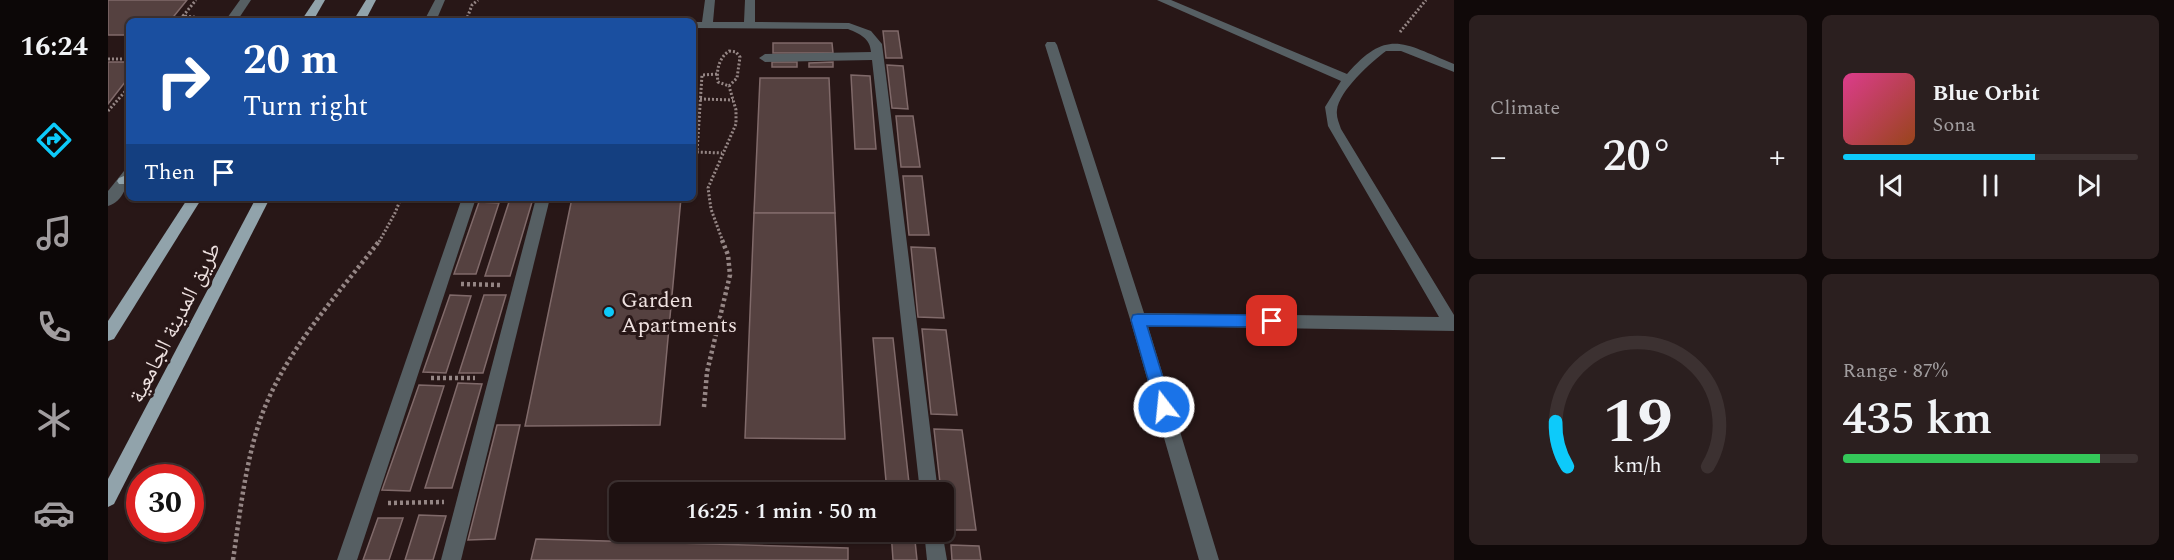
<!DOCTYPE html>
<html lang="en">
<head>
<meta charset="utf-8">
<style>
  body { margin:0; font-family:Spectral,"Noto Naskh Arabic",serif; background:#2b1f1f; color:#f1f3f6; height:100vh; display:flex; flex-direction:column; font-size:22px; white-space:nowrap }
  * { box-sizing:border-box; margin:0 }
  p { font-size:20px; color:#a19d9f }
  .icon { flex:none; width:33px; height:33px; fill:none; stroke:currentColor; stroke-width:2; stroke-linecap:round; stroke-linejoin:round }
  .map { position:relative; flex:1; overflow:hidden }
  .side { display:flex; flex-direction:column; gap:15px; padding:15px; background:#100909; width:720px }
  .side>* { flex:none }
  .top-card { position:absolute; left:18px; top:18px; width:570px; height:183px; border-radius:9px; box-shadow:0 2px 4px #0004,0 0 0 2px #3c3131; background:#1a4fa0; color:#fff; overflow:hidden }
  .speed { position:absolute; left:18px; top:464px; display:flex; gap:12px; font-size:30px; font-weight:700; text-align:center }
  .speed>* { display:grid; place-content:center; width:78px; height:78px; border-radius:50%; background:#1e1111; box-shadow:0 2px 4px #0004,0 0 0 2px #3c3131; line-height:1 }
  .speed .limit { border:9px solid #d22; background:#fff; color:#111 }
  .pin { position:absolute; display:grid; place-items:center; width:51px; height:51px; color:#fff; margin:-26px; border-radius:12px; box-shadow:0 3px 9px #0006 }
  .me { position:absolute; width:66px; margin:-33px; rotate:344deg; stroke-linejoin:round; filter:drop-shadow(0 0 4px #0008) }
  .turn { display:flex; align-items:center; gap:21px; height:126px; padding:0 18px; font-size:27px }
  .turn .icon { width:78px; height:78px; stroke-width:2.5 }
  .turn b { display:block; font-size:42px; line-height:51px }
  .then { display:flex; align-items:center; height:57px; padding:0 18px; background:#0003; gap:12px; font-size:22px }
  .big { font-size:45px; font-weight:600; line-height:1.1 }
  .side .widget { flex:1; display:flex; flex-direction:column; justify-content:center; gap:9px; min-width:0; padding:0 21px; border-radius:9px; background:#2b1f1f }
  .side .dial { align-items:center; gap:0 }
  .dial svg { height:156px; overflow:visible; fill:none; stroke:#3c3131; stroke-width:7; stroke-linecap:round; text-anchor:middle }
  .dial text { fill:#f1f3f6; stroke:none }
  .song { display:flex; align-items:center; gap:18px }
  .cover { width:72px; height:72px; border-radius:9px; background:linear-gradient(135deg,hsl(330 70% 55%),hsl(20 70% 35%)) }
  .played { height:6px; border-radius:3px; background:linear-gradient(90deg,#0dcafa 65%,#3c3131 65%) }
  .keys { display:flex; justify-content:space-around; direction:ltr }
  .heat { display:flex; justify-content:space-between; align-items:center; font-size:33px; direction:ltr }
  .charge { height:9px; border-radius:4px; background:linear-gradient(90deg,#34c759 87%,#3c3131 0) }
  .side .tiles { flex:1; display:grid; gap:15px; grid-template-columns:repeat(2,1fr) }
  .trip { position:absolute; left:501px; top:482px; width:345px; height:60px; border-radius:9px; background:#1e1111; box-shadow:0 2px 4px #0004,0 0 0 2px #3c3131; font-weight:600; line-height:60px; text-align:center }
  main { display:flex; flex:1; min-height:0 }
  .dock { display:flex; flex-direction:column; width:108px; justify-content:space-around; align-items:center; background:#0c0707; color:#a19d9f }
  .dock .icon { width:42px; height:42px }
  .dock .current { color:#0dcafa }
  .dock b { font-size:27px; color:#f1f3f6 }
  .map>svg:first-child { display:block }
</style>
</head>
<body>
<main>
<nav class="dock">
<b>16:24</b>
<svg class="icon current" aria-label="directions" viewBox="0 0 24 24"><path d="M12 3l9 9-9 9-9-9zM9 14v-3h6M13 9l2 2-2 2"/></svg>
<svg class="icon" aria-label="music" viewBox="0 0 24 24"><path d="M9 18V5l10-2v13"/><circle cx="6" cy="18" r="3"/><circle cx="16" cy="16" r="3"/></svg>
<svg class="icon" aria-label="phone" viewBox="0 0 24 24"><path d="M5 4h4l2 5-3 2q2 4 5 5l2-3 5 2v4C11 20 4 13 5 4z"/></svg>
<svg class="icon" aria-label="climate" viewBox="0 0 24 24"><path d="M12 3v18M4 7l16 10M4 17L20 7"/></svg>
<svg class="icon" aria-label="car" viewBox="0 0 24 24"><path d="M5 17H2v-5l4-1 3-4h7l3 4 3 1v5h-3M9 17h6M6 11h13"/><circle cx="7" cy="17" r="2"/><circle cx="17" cy="17" r="2"/></svg>
</nav>
<div class="map">
<svg width="1346" height="560" viewBox="0 0 1346 560">
  <rect width="100%" height="100%" fill="#281717"/>
  <g fill="#554140" stroke="#806a6a" stroke-width="1.5">
    <path d="M0 0H79L62 21H21V35H0Z"/>
    <path d="M775 31H790L794 58H778Z"/>
    <path d="M665 43H724L725 53H665Z"/>
    <path d="M0 62H21V77L0 104Z"/>
    <rect x="664" y="62" width="25" height="5"/>
    <path d="M725 62V67H701V63Z"/>
    <path d="M779 65 795 66 800 109 784 108Z"/>
    <path d="M743 75 762 76 768 149H747Z"/>
    <path d="M652 78H721L727 213H646Z"/>
    <path d="M788 116H805L812 167H793Z"/>
    <path d="M795 176H814L821 235H801Z"/>
    <path d="M464 198H573L552 425 417 426Z"/>
    <path d="M371 202 391 203 368 274H346Z"/>
    <path d="M401 202H424L402 276H377Z"/>
    <path d="M646 213H727L737 439 637 438Z"/>
    <path d="M803 247 827 248 836 318 810 317Z"/>
    <path d="M342 295 363 296 338 373 315 372Z"/>
    <path d="M376 295H398L375 373H351Z"/>
    <path d="M814 329 838 330 849 415 823 414Z"/>
    <path d="M765 338H785L802 492H779Z"/>
    <path d="M350 383 374 384 344 488H317Z"/>
    <path d="M311 385 336 386 302 491 274 490Z"/>
    <path d="M389 425H412L387 539 360 540Z"/>
    <path d="M826 429 854 430 868 530H837L836 492H833Z"/>
    <path d="M311 515 338 516 325 560H297Z"/>
    <path d="M270 518H295L281 560H255Z"/>
    <path d="M783 531H806L809 560H785Z"/>
    <path d="M428 539 740 548V560H423Z"/>
    <path d="M843 545 871 546 873 560H844Z"/>
  </g>
  <g fill="none" stroke-linecap="round" stroke-linejoin="round">
    <g stroke="#958685" stroke-width="3" stroke-dasharray="2 2" stroke-linecap="butt">
      <path d="M83 21 86 17 75 16 88 0"/>
      <path d="M358 21 364 5 370 0"/>
      <path d="M1292 32 1318 0"/>
      <path d="M621 51 628 52 632 57 629 78 621 86 610 82C608 70 611 58 621 51Z"/>
      <path d="M0 59H21"/>
      <path d="M609 74 594 75 589 152 614 153"/>
      <path d="M592 99 625 100"/>
      <path d="M0 111 21 87"/>
      <path d="M271 242 287 213 293 198"/>
      <path d="M615 242 603 209 600 188 628 124V110L621 86"/>
    </g>
    <g stroke="#958685" stroke-width="4.5" stroke-dasharray="3 3" stroke-linecap="butt">
      <path d="M353 284 394 285"/>
      <path d="M323 378H367"/>
      <path d="M596 407 599 372 622 275 620 255 614 240"/>
      <path d="M280 503 336 502"/>
      <path d="M125 560C132 513 137 465 152 420 176 351 229 296 272 240"/>
    </g>
    <g fill="#565f63" fill-rule="evenodd">
      <path d="M132 0H143L129 21H117Z"/>
      <path d="M327 0H337L328 21H316Z"/>
      <path d="M597 0H607L605 22H636L637 0H647V22L741 23 763 31 774 44 830 492H812L764 60 657 62 651 58 657 54 763 52C762 38 752 34 740 29L585 28V22H594Z"/>
      <path d="M1049 0H1063L1239 74C1280 27 1296 44 1346 64V72L1293 51H1278C1263 62 1231 91 1229 110 1228 117 1231 123 1233 129L1346 315V331L1040 326 1111 560H1091L1022 319 937 45 939 42H947L949 45 1036 313 1331 317 1220 126 1217 107 1233 81Z"/>
      <path d="M21 169C21 183 15 202 0 206V191L16 171Z"/>
      <path d="M354 198H368L249 560H229Z"/>
      <path d="M428 198H442L353 560H333Z"/>
      <path d="M816 531H834L839 560H819Z"/>
    </g>
    <g fill="#91a3ab" fill-rule="evenodd">
      <path d="M207 0H217L205 21H193Z"/>
      <path d="M258 0H268L257 21H245Z"/>
      <path d="M21 174V184H11L9 181 11 178Z"/>
      <path d="M80 198H94L6 339 0 341V321Z"/>
      <path d="M148 198H162L6 504 0 507V479Z"/>
    </g>
  </g>
  <path fill="#1a73e8" stroke="#114b97" stroke-width="1.5" d="M1030 314 1164 315 1169 317 1171 321 1169 326 1164 327 1039 326 1064 407 1061 412 1056 414 1051 412 1048 407 1023 320 1025 315Z"/>
  <circle fill="#0dcafa" stroke="#281717" stroke-width="2" cx="501" cy="312" r="6"/>
  <g text-anchor="middle" stroke-width="6" stroke-linejoin="round" paint-order="stroke">
    <g font-size="22" fill="#eee1e0" stroke="#281717" text-anchor="start">
      <text x="513" y="307">Garden<tspan x="513" dy="25">Apartments</tspan></text>
    </g>
    <g font-size="22" fill="#eee1e0" stroke="#281717">
      <text transform="translate(66 322) rotate(-63)" y="8">طريق المدينة الجامعية</text>
    </g>
  </g>
</svg>
<div class="speed"><div class="limit">30</div></div>
<div class="pin" style="left:1164px;top:321px;background:#d93025"><svg class="icon" aria-label="arrive" viewBox="0 0 24 24"><path d="M6 21V4h12l-3 4 3 4H6"/></svg></div>
<svg class="me" style="left:1056px;top:407px" viewBox="-20 -20 40 40"><circle r="17" fill="#1a73e8" stroke="#fff" stroke-width="3"/><path d="M0-11L8 9 0 5-8 9z" fill="#fff"/></svg>
<div class="trip">16:25 · 1 min · 50 m</div>
<div class="top-card">
<div class="turn"><svg class="icon" aria-label="right" viewBox="0 0 24 24"><path d="M7 20v-9h11M14 6l5 5-5 5"/></svg><div><b>20 m</b>Turn right</div></div>
<div class="then">Then<svg class="icon" aria-label="arrive" viewBox="0 0 24 24"><path d="M6 21V4h12l-3 4 3 4H6"/></svg></div>
</div>
</div>
<section class="side">
<div class="tiles">
<div class="widget"><p>Climate</p>
<div class="heat"><a>−</a><b class="big">20°</b><a>+</a></div>
</div>
<div class="widget">
<div class="song"><i class="cover"></i><div><b>Blue Orbit</b><p>Sona</p></div></div>
<div class="played"></div>
<div class="keys"><svg class="icon" aria-label="previous" viewBox="0 0 24 24"><path d="M18 5L8 12l10 7zM5 5v14"/></svg><svg class="icon" aria-label="pause" viewBox="0 0 24 24"><path d="M8 5v14M16 5v14"/></svg><svg class="icon" aria-label="next" viewBox="0 0 24 24"><path d="M6 5l10 7-10 7zM19 5v14"/></svg></div>
</div>
<div class="widget dial"><svg viewBox="0 0 100 80">
<path d="M14 69A42 42 0 1 1 86 69"/>
<path d="M14 69A42 42 0 0 1 8 46" stroke="#0dcafa"/>
<text x="50" y="56" font-size="32" font-weight="700">19</text>
<text x="50" y="72" font-size="11">km/h</text>
</svg></div>
<div class="widget"><p>Range · 87%</p><b class="big">435 km</b><div class="charge"></div></div>
</div>
</section>
</main>
</body>
</html>
